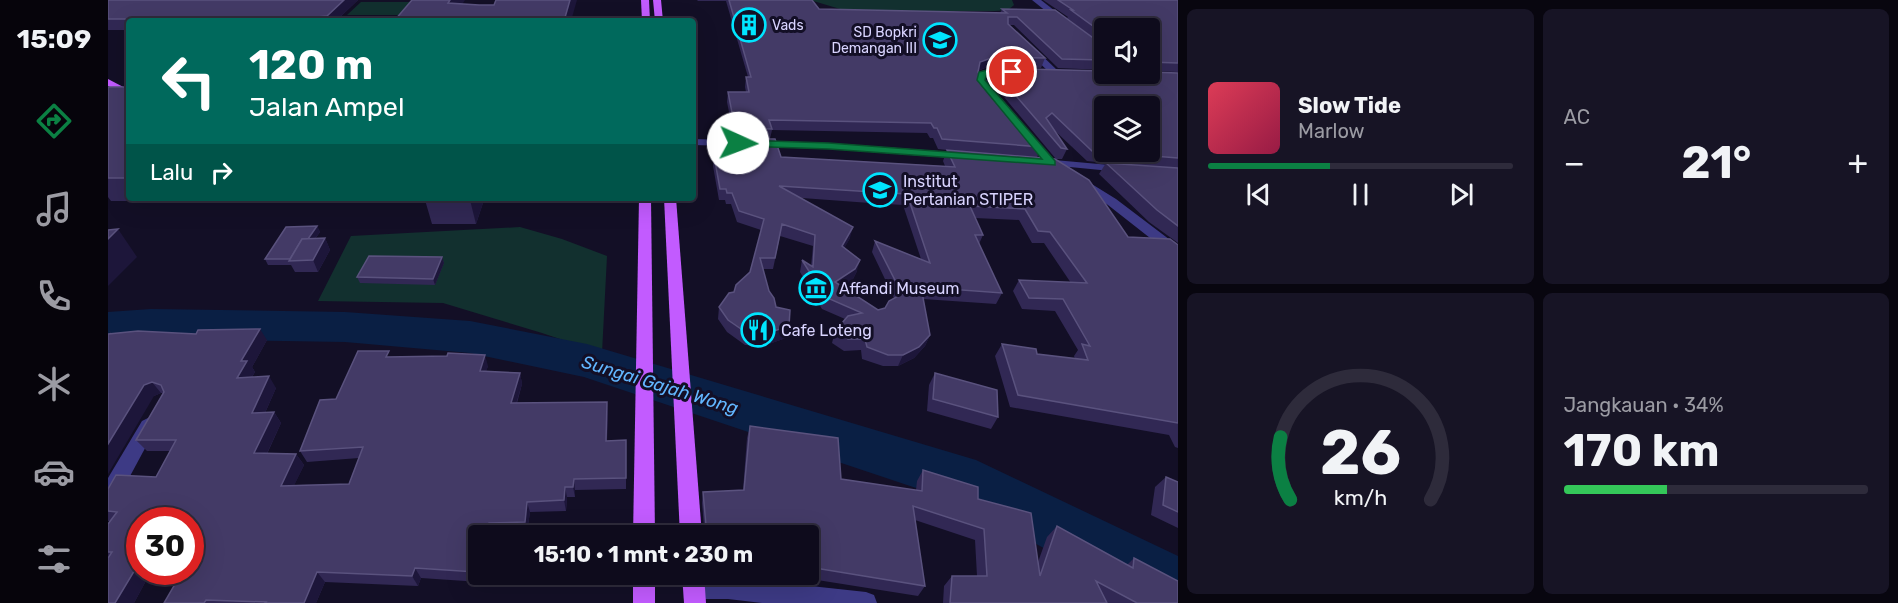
<!DOCTYPE html>
<html lang="id">
<head>
<meta charset="utf-8">
<style>
  body { margin:0; font-family:Rubik,sans-serif; background:#171425; color:#f1f3f6; height:100vh; display:flex; flex-direction:column; font-size:22px; white-space:nowrap }
  * { box-sizing:border-box; margin:0 }
  p { font-size:20px; color:#9b9ba3 }
  .icon { flex:none; width:33px; height:33px; fill:none; stroke:currentColor; stroke-width:2; stroke-linecap:round; stroke-linejoin:round }
  .map { position:relative; flex:1; overflow:hidden }
  .side { display:flex; flex-direction:column; gap:9px; padding:9px; background:#08060f; width:720px }
  .side>* { flex:none }
  .banner { position:absolute; left:18px; top:18px; width:570px; height:183px; border-radius:6px; box-shadow:0 6px 24px #0002,0 0 0 2px #2e2b3b; background:#00695c; color:#fff; overflow:hidden }
  .tools { position:absolute; left:986px; top:18px; display:grid; gap:12px }
  .tools a { display:grid; place-items:center; width:66px; height:66px; border-radius:6px; background:#0e0b1c; box-shadow:0 6px 24px #0002,0 0 0 2px #2e2b3b; font-size:30px }
  .speed { position:absolute; left:18px; top:507px; display:flex; gap:12px; font-size:30px; font-weight:700; text-align:center }
  .speed>* { display:grid; place-content:center; width:78px; height:78px; border-radius:50%; background:#0e0b1c; box-shadow:0 6px 24px #0002,0 0 0 2px #2e2b3b; line-height:1 }
  .speed .limit { border:9px solid #d22; background:#fff; color:#111 }
  .pin { position:absolute; display:grid; place-items:center; width:51px; height:51px; color:#fff; margin:-26px; border:3px solid #fff; border-radius:50%; box-shadow:0 2px 6px #0007 }
  .me { position:absolute; width:66px; margin:-33px; rotate:92deg; stroke-linejoin:round; filter:drop-shadow(0 0 4px #0008) }
  .turn { display:flex; align-items:center; gap:21px; height:126px; padding:0 24px; font-size:27px }
  .turn .icon { width:78px; height:78px; stroke-width:2.5 }
  .turn b { display:block; font-size:42px; line-height:51px }
  .then { display:flex; align-items:center; height:57px; padding:0 24px; background:#0003; gap:12px; font-size:22px }
  .big { font-size:45px; font-weight:700; line-height:1.1 }
  .side .tile { flex:1; display:flex; flex-direction:column; justify-content:center; gap:9px; min-width:0; padding:0 21px; border-radius:9px; background:#171425 }
  .side .dial { align-items:center; gap:0 }
  .dial svg { height:156px; overflow:visible; fill:none; stroke:#2e2b3b; stroke-width:7; stroke-linecap:round; text-anchor:middle }
  .dial text { fill:#f1f3f6; stroke:none }
  .song { display:flex; align-items:center; gap:18px }
  .cover { width:72px; height:72px; border-radius:9px; background:linear-gradient(135deg,hsl(350 70% 55%),hsl(340 70% 35%)) }
  .played { height:6px; border-radius:3px; background:linear-gradient(90deg,#0b8043 40%,#2e2b3b 40%) }
  .keys { display:flex; justify-content:space-around; direction:ltr }
  .heat { display:flex; justify-content:space-between; align-items:center; font-size:33px; direction:ltr }
  .charge { height:9px; border-radius:4px; background:linear-gradient(90deg,#34c759 34%,#2e2b3b 0) }
  .side .tiles { flex:1; display:grid; gap:9px; grid-template-columns:repeat(2,1fr) }
  .trip { position:absolute; left:360px; top:525px; width:351px; height:60px; border-radius:6px; background:#0e0b1c; box-shadow:0 6px 24px #0002,0 0 0 2px #2e2b3b; font-weight:700; line-height:60px; text-align:center }
  main { display:flex; flex:1; min-height:0 }
  .dock { display:flex; flex-direction:column; width:108px; justify-content:space-around; align-items:center; background:#06040b; color:#9b9ba3 }
  .dock .icon { width:42px; height:42px }
  .dock .selected { color:#0b8043 }
  .dock b { font-size:27px; color:#f1f3f6 }
  .map>svg:first-child { display:block }
</style>
</head>
<body>
<main>
<nav class="dock">
<b>15:09</b>
<svg class="icon selected" aria-label="directions" viewBox="0 0 24 24"><path d="M12 3l9 9-9 9-9-9zM9 14v-3h6M13 9l2 2-2 2"/></svg>
<svg class="icon" aria-label="music" viewBox="0 0 24 24"><path d="M9 18V5l10-2v13"/><circle cx="6" cy="18" r="3"/><circle cx="16" cy="16" r="3"/></svg>
<svg class="icon" aria-label="phone" viewBox="0 0 24 24"><path d="M5 4h4l2 5-3 2q2 4 5 5l2-3 5 2v4C11 20 4 13 5 4z"/></svg>
<svg class="icon" aria-label="climate" viewBox="0 0 24 24"><path d="M12 3v18M4 7l16 10M4 17L20 7"/></svg>
<svg class="icon" aria-label="car" viewBox="0 0 24 24"><path d="M5 17H2v-5l4-1 3-4h7l3 4 3 1v5h-3M9 17h6M6 11h13"/><circle cx="7" cy="17" r="2"/><circle cx="17" cy="17" r="2"/></svg>
<svg class="icon" aria-label="filters" viewBox="0 0 24 24"><path d="M4 7h16M4 17h16"/><circle cx="9" cy="7" r="2"/><circle cx="15" cy="17" r="2"/></svg>
</nav>
<div class="map">
<svg width="1070" height="603" viewBox="0 0 1070 603">
  <rect width="100%" height="100%" fill="#130f26"/>
  <g fill="#12302f">
    <path d="M702 0H904L906 5 900 10 887 11H751L732 9Z"/>
    <path d="M253 2H303L292 15H239Z"/>
    <path d="M412 227 454 239 499 256 494 353 434 333 335 303 210 301 243 236Z"/>
  </g>
  <g fill="none" stroke-linecap="round" stroke-linejoin="round">
    <path fill="#0a1f44" fill-rule="evenodd" d="M43 309 237 312 362 321 479 344 868 460 1070 556V603H1037L853 503 476 377 362 353 237 342 43 339 0 342V312Z"/>
    <g fill="#3d3a85" fill-rule="evenodd">
      <path d="M924 0H933L961 22 954 24Z"/>
      <path d="M918 46H924L949 70V74H943L918 50Z"/>
      <path d="M883 68 902 69 906 72 902 75 878 76V80L888 93 883 96 880 95 868 80 871 72Z"/>
      <path d="M585 139 721 143 858 153 864 156 858 159 721 149 585 145Z"/>
      <path d="M935 159 1013 166 1019 169 1013 172 931 164 929 162Z"/>
      <path d="M974 178 1008 199 1070 246V257L1065 256 1000 205 970 185V179Z"/>
      <path d="M40 418 46 421 49 426 7 504 0 506V478L34 421Z"/>
      <path d="M586 577H620L758 592 766 595 769 603H654L620 599H586L578 596 575 588 578 580Z"/>
    </g>
    <g fill="#c25bff" fill-rule="evenodd">
      <path d="M533 0H541L542 21H534Z"/>
      <path d="M545 0H553L555 21H547Z"/>
      <path d="M0 79 21 90V97L0 86Z"/>
      <path d="M531 198H543L547 536H525Z"/>
      <path d="M556 198H568L594 536H572Z"/>
      <rect x="525" y="574" width="22" height="29"/>
      <path d="M574 574H596L598 603H576Z"/>
    </g>
  </g>
  <g fill="#312854" fill-rule="evenodd">
    <path d="M0 0H250L228 21H21V30H0Z"/>
    <path d="M589 0H704L711 9 892 13 894 9 983 36 959 18 960 17 935 0H1070V72L1041 71V28H996V70L950 68 906 25H901L937 58 933 68 882 66 870 71V72L934 147 929 157 1020 237 1070 245V448L1067 447 1061 435 902 407 887 356 894 344 929 354 967 359 966 356 970 350 947 311 914 309 905 291 911 280 963 283 936 243H924L911 220 867 218 875 235 871 244 894 293 888 304 815 299 822 335 817 346 806 358 790 366H775L754 359 753 350 736 351 724 343 727 331 737 319 714 309 692 272 694 260 703 266 705 246 672 236 665 269H655L661 291 668 307 681 326 678 338 655 346 637 345 619 332 610 319 611 307 626 292 642 272 653 230 629 222 623 204H618L617 200H611L605 166 606 156H622L621 148 622 138 673 157 837 166 835 161 839 150 830 149 825 138H822L819 133 664 130 662 139 626 138 619 102 620 92H638L637 87 638 77H640L618 1H590ZM694 198 762 203 763 201V203L795 205 813 259 767 241 764 252 786 298 777 308 770 310 735 287 744 281 749 271 736 248 742 238Z"/>
    <path d="M884 68 1070 73V243L1041 222 991 174 998 163 979 161 946 130 959 149 954 159H948L880 78Z"/>
    <path d="M0 87H21V198H42L39 201H3L0 197Z"/>
    <path d="M86 198H130L129 200H87Z"/>
    <path d="M318 198H416V200H376L368 224H324L317 200Z"/>
    <path d="M209 226 212 232 207 239 217 238 222 250 210 272H187L183 265H160L157 259Z"/>
    <path d="M334 257 336 263 327 285 252 283 249 277Z"/>
    <path d="M0 329 4 334 159 340 144 367 147 372 144 377 168 388 157 413 166 412 173 423 159 454H188L196 465 186 485 241 484 251 458 199 462 192 451 228 399 283 357 380 366 378 371 412 373 414 384 409 403 500 413 499 441 518 440V489L467 490V497H459L458 511 422 512 419 532 385 533 372 582 313 578 310 586 217 582 208 603H56L71 577H40L26 603H0V524L2 521H0V489L48 477 62 451H39L28 440 55 393H53L46 396ZM32 520 82 572H32Z"/>
    <path d="M827 373 890 417 883 429 819 411 821 385Z"/>
    <path d="M642 426 733 479 808 490 809 481 815 470 870 499 930 562 939 537 949 526 1019 565 1026 558 1070 603H835L836 586 844 576H869L867 540 807 520 817 586 810 596 703 579 680 581 661 579V577L598 575 700 574V536H594L596 527 594 503 595 492 635 490 639 438Z"/>
    <path d="M1058 477 1070 482V528L1043 515 1047 487Z"/>
  </g>
  <g fill="#1d163a">
    <path d="M236 0H250L228 21H196L199 18Z"/>
    <path d="M342 0H357L344 21 340 3Z"/>
    <path d="M462 0H469L463 21H456Z"/>
    <path d="M886 57 882 66 869 71 872 62Z"/>
    <path d="M363 198H375L376 200 368 224 362 200Z"/>
    <path d="M209 226 212 232 191 260 185 259Z"/>
    <path d="M745 227 742 238 731 258 734 246Z"/>
    <path d="M10 229 29 257 0 286V239Z"/>
    <path d="M217 238 222 250 210 272 205 260Z"/>
    <path d="M334 257 336 263 327 285 325 279Z"/>
    <path d="M752 260 749 271 744 281 724 293 727 282Z"/>
    <path d="M681 326 678 338 655 346 657 334Z"/>
    <path d="M152 329 159 340 144 367 147 372 136 389 129 378 133 361Z"/>
    <path d="M822 335 817 346 806 358 790 366 795 355Z"/>
    <path d="M377 355 380 366 375 382 372 371Z"/>
    <path d="M412 373 414 384 405 414 403 403Z"/>
    <path d="M161 376 168 388 152 424 144 413Z"/>
    <path d="M44 382 53 393 46 396 0 474V444L36 385Z"/>
    <path d="M499 402 500 413 498 452V441Z"/>
    <path d="M166 412 173 423 154 464 146 453Z"/>
    <path d="M188 454 196 465 181 496 173 486Z"/>
    <path d="M466 479 467 490V497L465 487Z"/>
    <path d="M457 487 459 497 458 511 456 500Z"/>
    <path d="M419 502 422 512 419 532 417 522Z"/>
    <path d="M381 523 385 533 384 536H378Z"/>
    <path d="M370 564V574H374L372 582 368 572Z"/>
    <path d="M28 568 32 570V572H33L40 577 26 603H7Z"/>
    <path d="M307 568 313 578 310 586 304 576Z"/>
    <path d="M209 572 217 582 208 603H196Z"/>
  </g>
  <g fill="#433a66" stroke="#5a527e" stroke-width="1.5" fill-rule="evenodd">
    <path d="M0 0H236L219 16 199 18 196 20H118L116 21H85L88 19H0Z"/>
    <path d="M304 0H342L340 3 371 5H386L388 0H462L456 21H286Z"/>
    <path d="M621 0H704L711 9 899 13 894 9 947 10 996 46V60L954 59 909 17H900V24L937 58 886 57 872 62 870 72 934 147 834 139 829 128H826L823 123 661 120 664 129 627 128 620 92H641L638 77H643Z"/>
    <path d="M950 0H1070V63L1041 62V28H996V34L963 10H965Z"/>
    <path d="M884 68 996 71V74H1041V72L1070 73V158L984 151 944 113 938 118 959 149 953 148ZM996 106H1041V152H996Z"/>
    <rect x="0" y="87" width="21" height="91"/>
    <path d="M622 138 667 139 673 157 847 167 839 150 947 159 981 180 1020 237 1062 239 1070 245V423L910 395 894 344 928 349 929 354 980 360 974 344 982 346 955 299 921 298 911 280 979 283 942 232 930 231 917 209 862 206 875 235H867L894 293 813 287 822 335 811 347 795 355H780L759 347 757 339H740L727 331 740 316 754 313 717 297 694 260 705 267 707 235 674 224 667 258H652L661 291 666 298 668 307 682 310 681 326 657 334 639 333 620 320 611 307 621 293 626 292 628 285 642 272 656 219 631 211 624 193H619L618 189H612L606 156 626 155ZM671 186 765 192 766 190V192L799 194 822 263 767 241 794 294 781 301 777 308 770 310 727 282 747 269 752 260 734 246 745 227Z"/>
    <path d="M998 163 1070 168V226L1049 210Z"/>
    <path d="M318 198H363L362 200H317Z"/>
    <path d="M209 226 200 239H194L182 259H157L178 227Z"/>
    <path d="M10 229 0 239V230Z"/>
    <path d="M217 238 205 260 181 261 194 239Z"/>
    <path d="M261 256 334 257 325 279 249 277Z"/>
    <path d="M152 329 133 361H139L129 378 161 376 144 413 166 412 146 453 188 454 173 486 241 484 255 447 192 451 212 400 228 399 250 351H281L278 357 339 356 340 353 377 355 372 371 412 373 403 403 499 402 498 441 518 440V478L466 479 465 487H457L456 500 419 502 417 522 381 523 378 536H370V564L368 572 307 568 304 576 209 572 196 603H157L158 602 98 600 96 603H56L74 572H82V520H32V567L28 568 7 603H0V558L4 552H0V524L9 512 0 511V489L8 475 48 477 68 440H28L56 392 53 385 44 382 36 385 0 444V334L30 331 88 334 90 330Z"/>
    <path d="M827 373 889 390 890 417 825 399Z"/>
    <path d="M642 426 730 438 733 479 814 491 815 470 870 487V499L923 513 932 576 949 526 1025 568 1026 558 1070 581V603H1029L988 581 999 603H842L844 576H879L876 529 805 506 817 586 707 568 700 569V536H596L595 527 598 525 595 492 636 490Z"/>
    <path d="M1058 477 1070 482V512L1055 505Z"/>
  </g>
  <path fill="#0b8043" stroke="#07532c" stroke-width="1.5" d="M883 69H904L908 72C900 77 887 73 878 76L877 80 947 161V165L721 149 630 146 626 143 630 140 721 143 934 159 869 80 871 72Z"/>
  <defs>
    <g id="building-ring" transform="scale(1.725)"><circle r="9.5" fill="#130f26" stroke="#00e5ff" stroke-width="1.5"/><path d="M-4-6H4V6H1V3H-1V6H-4ZM-2.5-4.3h1.7v1.8h-1.7ZM.8-4.3h1.7v1.8H.8ZM-2.5-1h1.7V.8h-1.7ZM.8-1h1.7V.8H.8Z" fill="#00e5ff"/></g>
    <g id="school-ring" transform="scale(1.725)"><circle r="9.5" fill="#130f26" stroke="#00e5ff" stroke-width="1.5"/><path d="M0-5L7-2L0 1L-7-2ZM-4 1L0 2.5L4 1V4Q0 6-4 4Z" fill="#00e5ff"/></g>
    <g id="university-ring" transform="scale(1.725)"><circle r="9.5" fill="#130f26" stroke="#00e5ff" stroke-width="1.5"/><path d="M0-5L7-2L0 1L-7-2ZM-4 1L0 2.5L4 1V4Q0 6-4 4Z" fill="#00e5ff"/></g>
    <g id="museum-ring" transform="scale(1.725)"><circle r="9.5" fill="#130f26" stroke="#00e5ff" stroke-width="1.5"/><path d="M0-6L6-3V-2H-6V-3ZM-5-1h2V3h-2ZM-1-1h2V3h-2ZM3-1h2V3H3ZM-6 4H6V6H-6Z" fill="#00e5ff"/></g>
    <g id="restaurant-ring" transform="scale(1.725)"><circle r="9.5" fill="#130f26" stroke="#00e5ff" stroke-width="1.5"/><path d="M-5-6h1v4h1v-4h1v4h1v-4h1v5L-1.5 .5V6h-2V.5L-5-1ZM5-6V6H3V1.5H1.5Q1.5-4 5-6Z" fill="#00e5ff"/></g>
  </defs>
  <g fill-rule="evenodd">
    <use href="#building-ring" x="641" y="25"/>
    <use href="#school-ring" x="832" y="40"/>
    <use href="#university-ring" x="772" y="190"/>
    <use href="#museum-ring" x="708" y="288"/>
    <use href="#restaurant-ring" x="650" y="330"/>
  </g>
  <g text-anchor="middle" stroke-width="6" stroke-linejoin="round" paint-order="stroke">
    <g font-size="14" fill="#d9d4ff" stroke="#130f26" text-anchor="start">
      <text x="664" y="30">Vads</text>
      <text x="809" y="37" text-anchor="end">SD Bopkri<tspan x="809" dy="16">Demangan III</tspan></text>
    </g>
    <g font-size="16" fill="#d9d4ff" stroke="#130f26" text-anchor="start">
      <text x="795" y="187">Institut<tspan x="795" dy="18">Pertanian STIPER</tspan></text>
      <text x="731" y="294">Affandi Museum</text>
      <text x="673" y="336">Cafe Loteng</text>
    </g>
    <g font-size="18" font-style="italic" fill="#62b6ff" stroke="#130f26">
      <text transform="translate(552 385) rotate(17)" y="6">Sungai Gajah Wong</text>
    </g>
  </g>
</svg>
<div class="tools">
<a><svg class="icon" aria-label="sound" viewBox="0 0 24 24"><path d="M4 9h4l5-4v14l-5-4H4zM17 9q2 3 0 6"/></svg></a>
<a><svg class="icon" aria-label="layers" viewBox="0 0 24 24"><path d="M12 4l9 5-9 5-9-5zM3 14l9 5 9-5"/></svg></a>
</div>
<div class="speed"><div class="limit">30</div></div>
<div class="pin" style="left:904px;top:72px;background:#d93025"><svg class="icon" aria-label="arrive" viewBox="0 0 24 24"><path d="M6 21V4h12l-3 4 3 4H6"/></svg></div>
<svg class="me" style="left:630px;top:143px" viewBox="-20 -20 40 40"><circle r="19" fill="#fff"/><path d="M0-13L10 11 0 6-10 11z" fill="#0b8043"/></svg>
<div class="trip">15:10 · 1 mnt · 230 m</div>
<div class="banner">
<div class="turn"><svg class="icon" aria-label="left" viewBox="0 0 24 24"><path d="M17 20v-9H6M10 6l-5 5 5 5"/></svg><div><b>120 m</b>Jalan Ampel</div></div>
<div class="then">Lalu<svg class="icon" aria-label="right" viewBox="0 0 24 24"><path d="M7 20v-9h11M14 6l5 5-5 5"/></svg></div>
</div>
</div>
<section class="side">
<div class="tiles">
<div class="tile">
<div class="song"><i class="cover"></i><div><b>Slow Tide</b><p>Marlow</p></div></div>
<div class="played"></div>
<div class="keys"><svg class="icon" aria-label="previous" viewBox="0 0 24 24"><path d="M18 5L8 12l10 7zM5 5v14"/></svg><svg class="icon" aria-label="pause" viewBox="0 0 24 24"><path d="M8 5v14M16 5v14"/></svg><svg class="icon" aria-label="next" viewBox="0 0 24 24"><path d="M6 5l10 7-10 7zM19 5v14"/></svg></div>
</div>
<div class="tile"><p>AC</p>
<div class="heat"><a>−</a><b class="big">21°</b><a>+</a></div>
</div>
<div class="tile dial"><svg viewBox="0 0 100 80">
<path d="M14 69A42 42 0 1 1 86 69"/>
<path d="M14 69A42 42 0 0 1 9 37" stroke="#0b8043"/>
<text x="50" y="56" font-size="32" font-weight="700">26</text>
<text x="50" y="72" font-size="11">km/h</text>
</svg></div>
<div class="tile"><p>Jangkauan · 34%</p><b class="big">170 km</b><div class="charge"></div></div>
</div>
</section>
</main>
</body>
</html>
